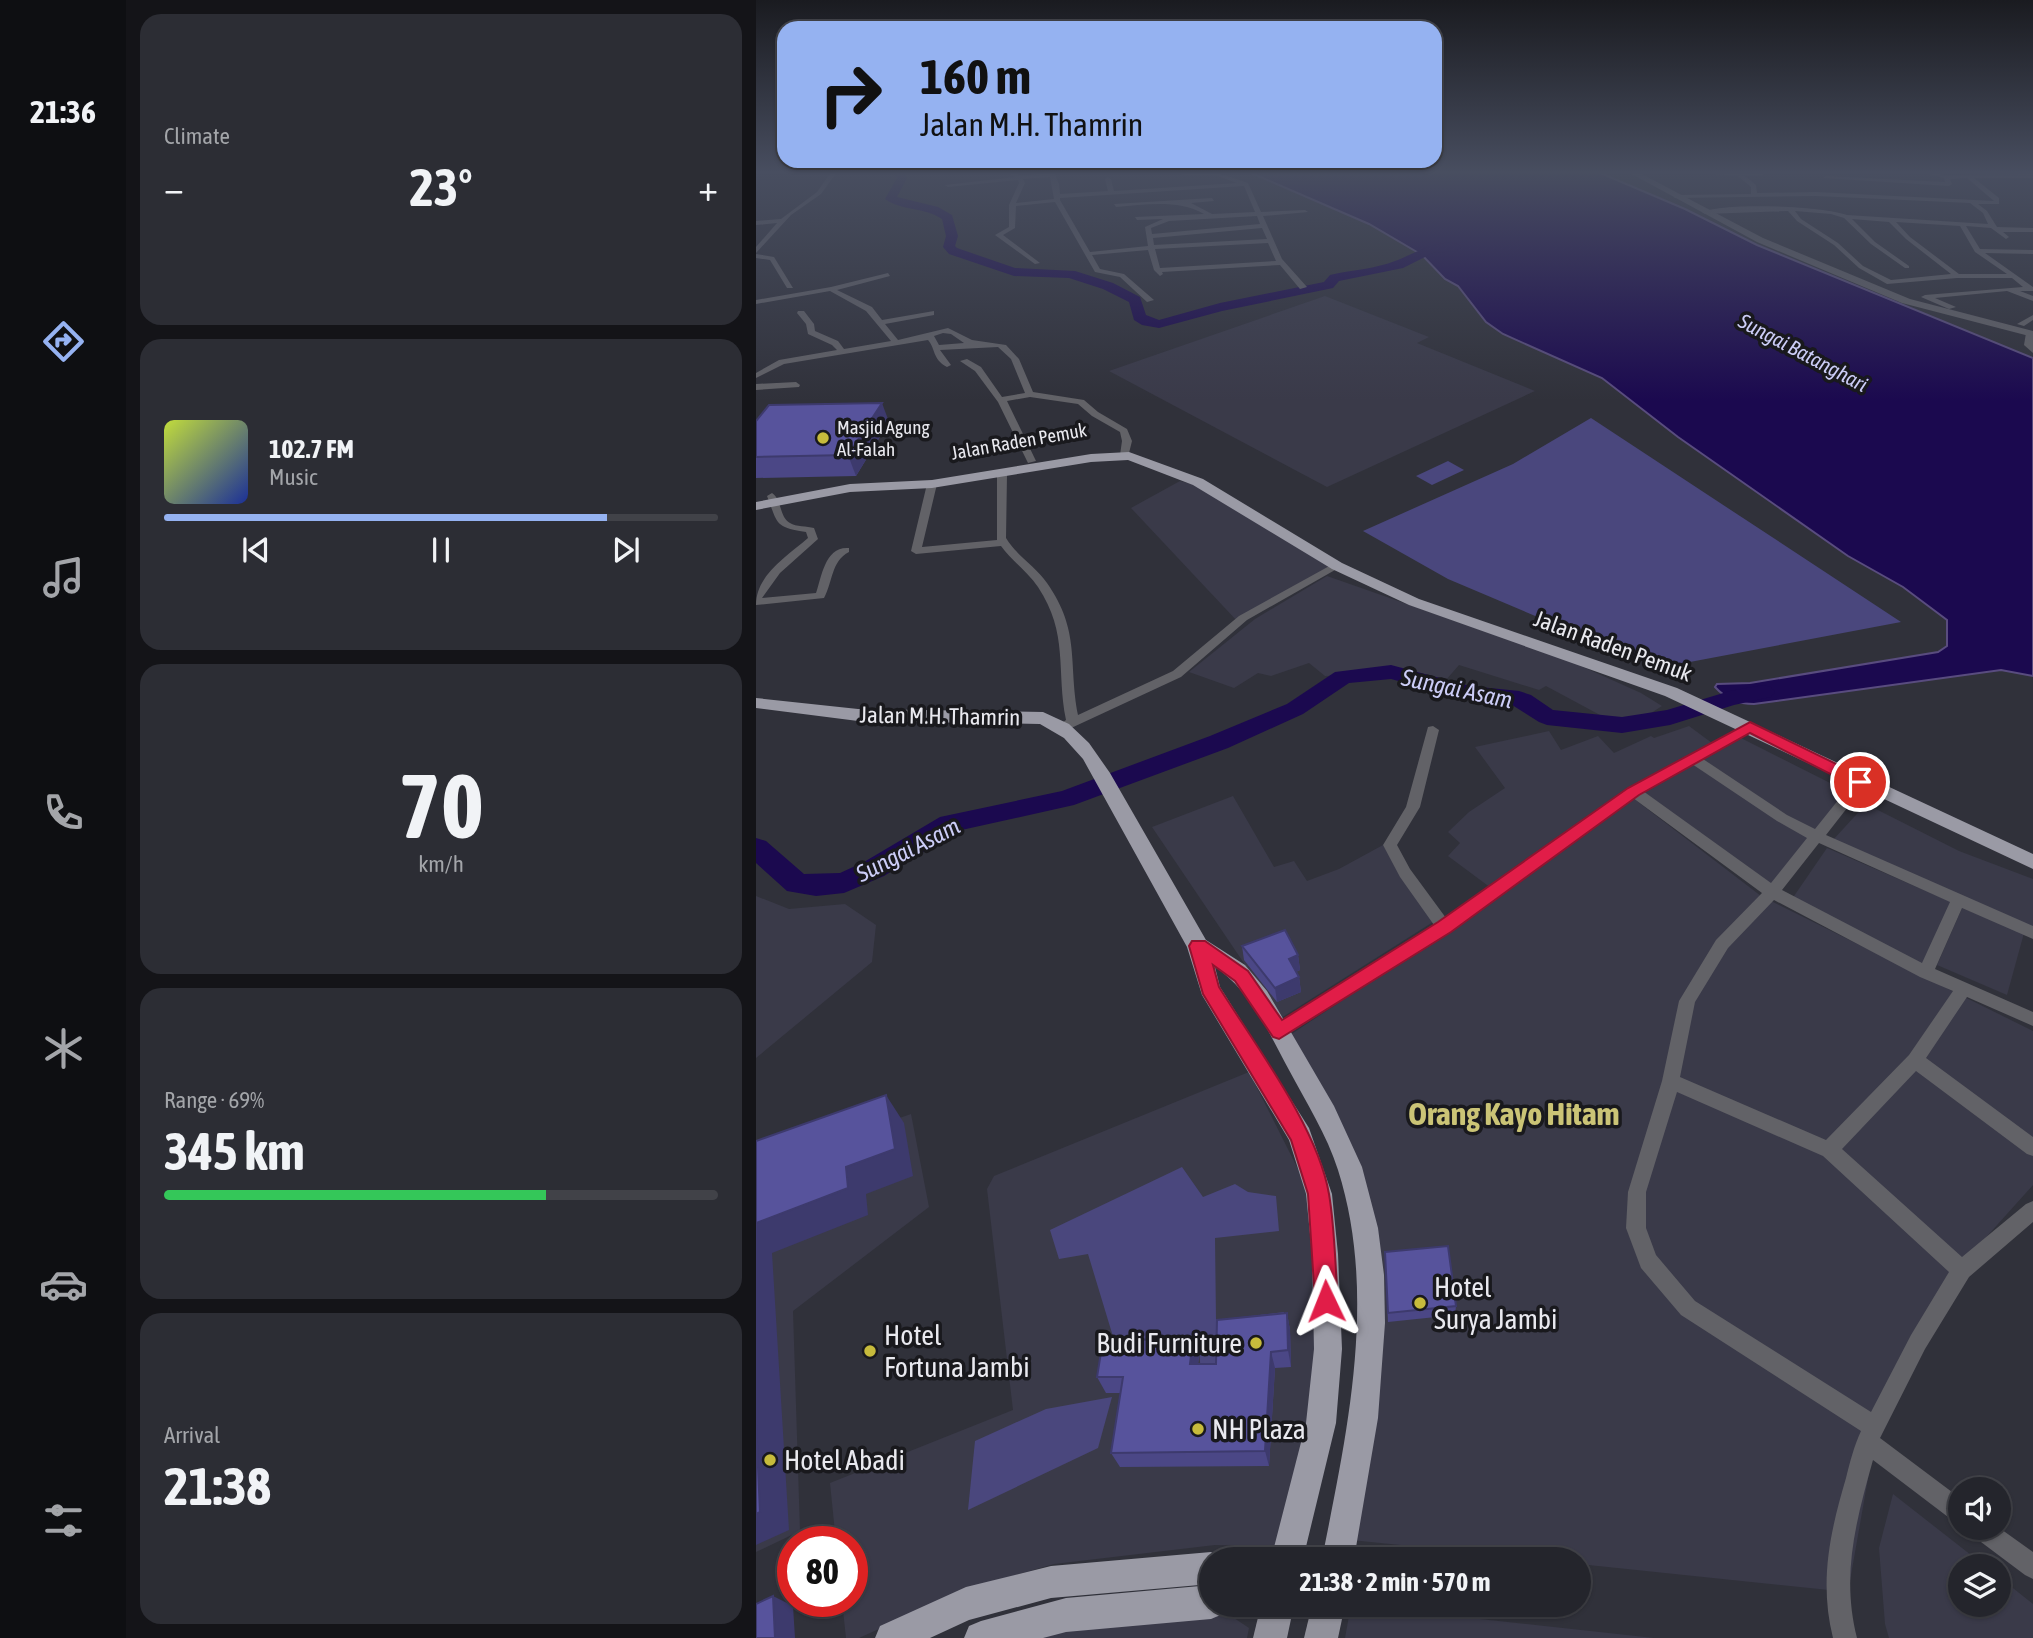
<!DOCTYPE html>
<html lang="en">
<head>
<meta charset="utf-8">
<style>
  body { margin:0; font-family:"Asap Condensed",sans-serif; background:#2c2d34; color:#f1f3f6; height:100vh; display:flex; flex-direction:column; font-size:26px; white-space:nowrap }
  * { box-sizing:border-box; margin:0 }
  p { font-size:23px; color:#a3a5a9 }
  .icon { flex:none; width:38px; height:38px; fill:none; stroke:currentColor; stroke-width:2; stroke-linecap:round; stroke-linejoin:round }
  .map { position:relative; flex:1; overflow:hidden }
  .panel { display:flex; flex-direction:column; gap:14px; padding:14px; background:#141418; width:630px }
  .panel>* { flex:none }
  .guide { position:absolute; left:21px; top:21px; width:665px; height:147px; border-radius:21px; box-shadow:0 2px 5px #0004,0 0 0 2px #414248; background:#95b2f1; color:#111; overflow:hidden }
  .controls { position:absolute; left:1192px; top:1477px; display:grid; gap:14px }
  .controls a { display:grid; place-items:center; width:63px; height:63px; border-radius:50%; background:#24252c; box-shadow:0 2px 5px #0004,0 0 0 2px #414248; font-size:35px }
  .speed { position:absolute; left:21px; top:1526px; display:flex; gap:14px; font-size:35px; font-weight:700; text-align:center }
  .speed>* { display:grid; place-content:center; width:91px; height:91px; border-radius:50%; background:#24252c; box-shadow:0 2px 5px #0004,0 0 0 2px #414248; line-height:1 }
  .speed .limit { border:10px solid #d22; background:#fff; color:#111 }
  .pin { position:absolute; display:grid; place-items:center; width:60px; height:60px; color:#fff; margin:-30px; border:4px solid #fff; border-radius:50%; box-shadow:0 2px 7px #0007 }
  .me { position:absolute; width:77px; margin:-38px; rotate:358deg; stroke-linejoin:round; filter:drop-shadow(0 0 5px #0008) }
  .turn { display:flex; align-items:center; gap:24px; height:147px; padding:0 28px; font-size:32px }
  .turn .icon { width:91px; height:91px; stroke-width:2.5 }
  .turn b { display:block; font-size:49px; line-height:60px }
  .big { font-size:52px; font-weight:700; line-height:1.1 }
  .panel .tile { flex:1; display:flex; flex-direction:column; justify-content:center; gap:10px; min-width:0; padding:0 24px; border-radius:21px; background:#2c2d34 }
  .panel .dial { align-items:center; gap:0 }
  .dial b { font-size:91px; line-height:1 }
  .song { display:flex; align-items:center; gap:21px }
  .cover { width:84px; height:84px; border-radius:10px; background:linear-gradient(135deg,hsl(70 70% 55%),hsl(230 70% 35%)) }
  .played { height:7px; border-radius:4px; background:linear-gradient(90deg,#95b2f1 80%,#414248 80%) }
  .keys { display:flex; justify-content:space-around; direction:ltr }
  .heat { display:flex; justify-content:space-between; align-items:center; font-size:38px; direction:ltr }
  .charge { height:10px; border-radius:5px; background:linear-gradient(90deg,#34c759 69%,#414248 0) }
  .trip { position:absolute; left:443px; top:1547px; width:392px; height:70px; border-radius:35px; background:#24252c; box-shadow:0 2px 5px #0004,0 0 0 2px #414248; font-weight:700; line-height:70px; text-align:center }
  main { display:flex; flex:1; min-height:0 }
  .menu { display:flex; flex-direction:column; width:126px; justify-content:space-around; align-items:center; background:#0e0f12; color:#a3a5a9 }
  .menu .icon { width:49px; height:49px }
  .menu .selected { color:#95b2f1 }
  .menu b { font-size:32px; color:#f1f3f6 }
  .map>svg:first-child { display:block }
</style>
</head>
<body>
<main>
<nav class="menu">
<b>21:36</b>
<svg class="icon selected" aria-label="directions" viewBox="0 0 24 24"><path d="M12 3l9 9-9 9-9-9zM9 14v-3h6M13 9l2 2-2 2"/></svg>
<svg class="icon" aria-label="music" viewBox="0 0 24 24"><path d="M9 18V5l10-2v13"/><circle cx="6" cy="18" r="3"/><circle cx="16" cy="16" r="3"/></svg>
<svg class="icon" aria-label="phone" viewBox="0 0 24 24"><path d="M5 4h4l2 5-3 2q2 4 5 5l2-3 5 2v4C11 20 4 13 5 4z"/></svg>
<svg class="icon" aria-label="climate" viewBox="0 0 24 24"><path d="M12 3v18M4 7l16 10M4 17L20 7"/></svg>
<svg class="icon" aria-label="car" viewBox="0 0 24 24"><path d="M5 17H2v-5l4-1 3-4h7l3 4 3 1v5h-3M9 17h6M6 11h13"/><circle cx="7" cy="17" r="2"/><circle cx="17" cy="17" r="2"/></svg>
<svg class="icon" aria-label="filters" viewBox="0 0 24 24"><path d="M4 7h16M4 17h16"/><circle cx="9" cy="7" r="2"/><circle cx="15" cy="17" r="2"/></svg>
</nav>
<section class="panel">
<div class="tile"><p>Climate</p>
<div class="heat"><a>−</a><b class="big">23°</b><a>+</a></div>
</div>
<div class="tile">
<div class="song"><i class="cover"></i><div><b>102.7 FM</b><p>Music</p></div></div>
<div class="played"></div>
<div class="keys"><svg class="icon" aria-label="previous" viewBox="0 0 24 24"><path d="M18 5L8 12l10 7zM5 5v14"/></svg><svg class="icon" aria-label="pause" viewBox="0 0 24 24"><path d="M8 5v14M16 5v14"/></svg><svg class="icon" aria-label="next" viewBox="0 0 24 24"><path d="M6 5l10 7-10 7zM19 5v14"/></svg></div>
</div>
<div class="tile dial"><b>70</b><p>km/h</p></div>
<div class="tile"><p>Range · 69%</p><b class="big">345 km</b><div class="charge"></div></div>
<div class="tile"><p>Arrival</p><b class="big">21:38</b></div>
</section>
<div class="map">
<svg width="1277" height="1638" viewBox="0 0 1277 1638">
  <rect width="100%" height="100%" fill="#30313a"/>
  <g fill="#3a3a49">
    <path d="M569 296 673 337 661 343 779 391 571 487 353 371Z"/>
    <path d="M424 481 440 485 576 568 482 622 375 508Z"/>
    <path d="M571 576 816 662 885 693 906 706 870 729 790 686 783 690 703 665 683 688 641 674 569 676 553 663 515 676 502 673 478 688 433 672 499 619Z"/>
    <path d="M933 726 956 743 880 785 735 888 692 856 704 843 692 832 713 812 749 788 719 747 793 731 805 750 842 736 858 753 895 736 898 738Z"/>
    <path d="M981 736 1090 791 1058 834 943 759Z"/>
    <path d="M936 762 1055 839 1017 889 884 793Z"/>
    <path d="M477 796 518 867 538 861 551 881 583 869 627 845 677 922 525 1018 396 827Z"/>
    <path d="M877 798 1005 896 1277 1031V1185L1198 1273 1116 1456 1092 1592 823 1564 822 1559H782L595 1540 611 1258 584 1147 522 1043 692 930Z"/>
    <path d="M1110 804 1203 851 1277 879V933L1077 840Z"/>
    <path d="M1071 848 1200 904 1171 967 1036 899Z"/>
    <path d="M0 896 33 909 89 904 120 925 116 962 0 1058Z"/>
    <path d="M1206 908 1268 933 1251 995 1181 965Z"/>
    <path d="M493 1072 545 1175 566 1262 574 1419 550 1547 459 1545 298 1564 209 1590 103 1638H90L86 1601H96V1542H80L74 1483 257 1410 231 1189 238 1176Z"/>
    <path d="M155 1114 173 1207 37 1311 44 1531 0 1552V1168Z"/>
    <path d="M1137 1494 1229 1566H1204V1605H1242L1243 1577 1277 1604V1638H1133L1129 1624 1123 1548Z"/>
    <path d="M595 1605 898 1638H589Z"/>
    <path d="M472 1614 493 1628 491 1638H275L308 1629Z"/>
  </g>
  <g fill="#4a477d">
    <path d="M835 418 1145 622 902 668 692 579 607 531 757 464Z"/>
    <path d="M692 461 708 470 676 485 660 476Z"/>
    <path d="M426 1167 447 1197 479 1184 492 1192 520 1196 523 1231 459 1238 460 1320 528 1312 526 1328 463 1376 445 1377 443 1346 362 1353 332 1254 303 1259 294 1230Z"/>
    <path d="M356 1397 342 1448 212 1510 219 1441 290 1409Z"/>
  </g>
  <path fill="#1b094f" stroke="#594c7f" stroke-width="2" d="M493 172H842L929 209 1001 245 1277 358V676L1245 670 998 704C983 704 969 698 959 687L961 684 994 683 1182 652 1191 646V620L1147 587 1092 556 922 437 846 378 747 334 730 322 702 286 689 279 666 255 613 224Z"/>
  <g fill="none" stroke-linecap="round" stroke-linejoin="round">
    <g fill="#1b094f" fill-rule="evenodd">
      <path d="M138 172H148L151 178 141 197 182 207 196 215 202 236 199 246 201 248 259 268 319 271 357 283 384 297 390 315 403 320 464 303 568 282 574 275C595 270 619 269 639 261 656 255 690 234 706 247L700 251 677 253 647 268 583 281 577 288 466 311 403 328 386 325 378 320 373 302 347 289 313 278 258 276 193 254 187 247 190 236 186 219C169 207 145 211 129 199L141 178Z"/>
      <path d="M635 665 714 686 763 691 775 695 797 710 866 717 911 710 974 691 1007 685 1015 687 1019 692 1015 697 978 705 914 725 866 733 791 725 783 722 753 703 713 700 635 679 593 683 547 714 472 748 318 805 201 831 128 876 88 893 60 896 31 891 0 863V838L10 841 48 874 84 873 108 862 184 817 306 791 454 736 531 704 579 672Z"/>
    </g>
    <g fill="#626267" fill-rule="evenodd">
      <path d="M75 172H81L65 194 35 215 0 253V247L21 223 0 225V221L25 219 61 192Z"/>
      <path d="M251 172H258L265 176 298 172 303 184 304 194 352 191 349 179 352 177 355 179 358 191 481 183 459 175H424C447 167 470 175 492 183L505 212 549 210 552 212 507 216 526 259 551 287 544 289 524 265 406 272 407 274 404 276 398 270 392 250 336 255 344 269 368 274 398 300 391 302 364 277 339 272 299 202 260 206 259 228 247 235 284 263 279 264 239 235 253 227V205L263 183 262 180 192 187 189 185 259 177ZM294 177 298 199 260 203 269 183 267 179ZM488 186 499 212 456 214 435 203 458 201 456 198 358 204 360 207C390 205 421 199 448 214L379 217 381 220 407 219 389 227 392 246 334 252 304 200V198ZM501 216 504 224 396 234 395 228 413 221ZM506 228 511 239 398 245 397 238ZM512 243 520 261 404 268 399 249Z"/>
      <path d="M933 172 1008 173 1006 176H989L1000 185 1001 193 1060 192 1238 201 1211 178 1194 179 1196 184 1193 186 1067 178 1070 176 1189 182 1188 178 1166 172 1190 175 1277 174V178H1218L1243 198V204H1222L1231 211 1241 227 1277 228V232H1247L1253 237 1250 239 1235 228 1210 226 1224 249 1277 250V254L1229 253 1277 287V291H1264L1277 296V301L1251 291 1179 298 1200 307 1193 309 1165 297 1169 295 1267 287 1256 278H1201L1131 284 1103 268 1078 245 1041 221 1032 211 949 214 946 212C970 202 1065 206 1091 215L1232 224 1227 213 1214 203 1060 196 918 198 920 195 995 194V187L982 176ZM1039 211 1075 214 1088 218 1115 244 1149 268H1153V266L1119 242 1096 219 1133 222 1150 239 1195 274 1135 280 1107 266 1082 243 1045 219ZM1140 222 1204 226 1219 252 1251 274H1203L1154 237Z"/>
      <path d="M0 254 18 257 37 288H31L14 260 0 258Z"/>
      <path d="M132 273 134 276 81 290 116 307 126 320 178 311V315L129 324 142 340 192 328 216 340 250 345 263 359 277 392 328 400 342 412 371 429 376 441 372 457 364 455 366 441 364 432 336 416 322 404 274 397 251 401 280 461 272 463 242 402 219 371 204 361 211 359 225 367 246 397 269 393 255 359 242 347 184 350 195 365 191 367C176 359 180 349 172 340L28 364 0 378V373L23 360 81 350 76 345 52 334 50 324 41 313 42 311H48L58 324 59 331 82 341 88 349 135 341 110 311 74 291 0 304V300L75 287ZM187 333 195 334 208 343 183 345 178 336Z"/>
      <path d="M1277 315V320L1268 326 1261 324Z"/>
      <path d="M1274 331 1277 332V353L1268 345 1270 333Z"/>
      <path d="M40 382 44 385 43 387 0 390V384Z"/>
      <path d="M246 471 251 474 250 538C260 555 279 566 291 583 325 632 312 662 322 715L417 671 483 616 577 564 581 563 586 566 491 620 425 677 313 729H303L302 726 310 720C300 670 313 634 282 587 272 572 256 561 245 546L160 554 155 551 171 484 176 481 181 484 166 547 241 540V474Z"/>
      <path d="M16 493C26 499 23 517 34 523 40 527 51 526 58 528L62 539 24 573 6 598 60 593C66 576 69 546 93 548V552C75 561 77 582 68 598L0 605C0 575 30 557 52 538L50 532C18 527 22 524 11 496Z"/>
      <path d="M994 723 999 724 1000 727 999 730 947 759 1031 815 1059 829 1099 779H1109L1111 782 1109 785 1070 835 1277 926V939L1206 908 1179 969 1277 1012V1026L1211 997 1170 1058 1277 1137V1156L1271 1154 1160 1071 1086 1149 1206 1257 1270 1204 1277 1201V1222L1213 1277 1169 1349 1124 1438 1204 1498V1523L1196 1520 1117 1460C1100 1521 1085 1575 1101 1638H1077C1063 1582 1074 1532 1090 1478 1094 1462 1098 1446 1105 1431L925 1315 885 1268 870 1228 872 1192 906 1081 923 1001 960 940 1006 893 877 798 693 931 529 1036 523 1038 517 1036 515 1031 517 1026 678 925 644 877 627 845 650 807 672 727 677 726 683 730 664 807 641 845 654 869 690 918 872 788ZM936 764 1021 821 1051 838 1015 883 887 791ZM1063 843 1194 902 1166 963 1026 890ZM1018 900 1164 977 1197 991 1153 1055 1070 1140 924 1077 939 1002 972 948ZM921 1092 1067 1156 1193 1272 1155 1335 1115 1412 939 1301 900 1255 890 1228V1192Z"/>
      <path d="M1242 1527 1277 1552V1579L1269 1575 1217 1536 1213 1528Z"/>
    </g>
    <path fill="#626267" fill-rule="evenodd" d="M872 172H882L1007 238 1154 299 1277 331V337L1146 303 1001 242Z"/>
    <g fill="#91919b" fill-rule="evenodd">
      <path d="M505 1605H538L531 1638H497Z"/>
      <path d="M556 1605H589L582 1638H548Z"/>
    </g>
    <g fill="#9a9aa5" fill-rule="evenodd">
      <path d="M373 452 447 479 586 563 663 599 921 688 1277 854V869L909 696 653 605 576 569 437 485 372 460 335 462 176 488 94 492 0 510V502L94 484 176 480 335 454Z"/>
      <path d="M0 698 102 709 287 712 313 724 333 743 354 773 450 940 489 965 511 991 578 1106 606 1167 622 1228 628 1275 629 1323 622 1418 598 1559H566C591 1433 622 1296 582 1170 571 1135 550 1102 533 1070 513 1033 495 991 459 967L464 987 553 1128 576 1194 582 1254 586 1349 580 1423 547 1559H515L550 1423 558 1349 556 1254 550 1194 533 1140 446 995 431 947 327 759 308 738 284 724 102 721 0 708Z"/>
      <path d="M455 1552 468 1559H455V1584L295 1598 213 1620 174 1638H119L124 1626 210 1587 295 1566Z"/>
      <path d="M455 1585V1605H470L467 1614 455 1619 310 1632 287 1638H208L213 1626 225 1621 310 1598Z"/>
    </g>
  </g>
  <g fill="#4b4786">
    <path d="M0 421 133 422 100 476 0 478Z"/>
    <path d="M486 946 542 955 544 970 540 972 543 977 545 992 521 1002 488 960Z"/>
    <path d="M629 1261 700 1306 699 1315 632 1322Z"/>
    <path d="M531 1313 534 1330 535 1367 519 1368 513 1466 364 1467 355 1453 365 1393H350L341 1377 443 1356 442 1364H460Z"/>
  </g>
  <g fill="#3d3a6d">
    <path d="M126 403 133 422 100 476 92 455Z"/>
    <path d="M542 955 544 970 535 974 533 959Z"/>
    <path d="M543 977 545 992 521 1002 519 988Z"/>
    <path d="M130 1095 148 1123 157 1176 110 1194 112 1215 16 1253 33 1530 0 1545V1223L90 1167Z"/>
    <path d="M531 1313 534 1330 535 1367 532 1350Z"/>
    <path d="M437 1339 443 1356 440 1380 434 1364Z"/>
    <path d="M515 1352 519 1368 513 1466 509 1451Z"/>
    <path d="M17 1596 37 1606 39 1638H19Z"/>
  </g>
  <g fill="#57539c" stroke="#3d3a6d" stroke-width="2">
    <path d="M126 403 92 455 0 457V421L13 405Z"/>
    <path d="M529 930 542 955 533 959 543 977 519 988 486 946Z"/>
    <path d="M130 1095 139 1149 90 1167 92 1188 0 1223V1141Z"/>
    <path d="M692 1246 700 1306 632 1313 629 1252Z"/>
    <path d="M531 1313 532 1350 515 1352 509 1451 355 1453 367 1377H341L347 1340 437 1339 434 1364H460L461 1320Z"/>
    <path d="M0 1423 4 1512 0 1514Z"/>
    <path d="M17 1596 19 1638H0V1604Z"/>
  </g>
  <linearGradient id="sky" x2="0" y2="1"><stop stop-color="#1a1b20"/><stop offset="0.43" stop-color="#484e60"/><stop offset="1" stop-color="#484e60" stop-opacity="0"/></linearGradient>
  <rect width="1277" height="401" fill="url(#sky)"/>
  <path fill="#e11d48" stroke="#92132f" stroke-width="2" d="M994 722 1109 778 1111 782 1104 787 1098 786 994 733 883 795 695 932 523 1039 517 1037 479 981 457 965 463 987C499 1045 562 1128 573 1194 579 1229 579 1266 582 1301L579 1310 570 1313 562 1310 559 1301 552 1194 535 1140 447 994 433 946 436 941H449L492 971 526 1020 682 922 872 788Z"/>
  <g fill="#c7bb3c" stroke="#19191d" stroke-width="2.5">
    <circle cx="67" cy="438" r="7"/>
    <circle cx="664" cy="1303" r="7"/>
    <circle cx="500" cy="1343" r="7"/>
    <circle cx="114" cy="1351" r="7"/>
    <circle cx="442" cy="1429" r="7"/>
    <circle cx="14" cy="1460" r="7"/>
  </g>
  <g text-anchor="middle" stroke-width="7" stroke-linejoin="round" paint-order="stroke">
    <g font-size="19" fill="#e9e9ef" stroke="#19191d" text-anchor="start">
      <text x="81" y="434">Masjid Agung<tspan x="81" dy="22">Al-Falah</tspan></text>
    </g>
    <g font-size="19" fill="#e9e9ef" stroke="#19191d">
      <text transform="translate(263 441) rotate(-10)" y="7">Jalan Raden Pemuk</text>
    </g>
    <g font-size="21" font-style="italic" fill="#cccdf7" stroke="#19191d">
      <text transform="translate(1047 353) rotate(28)" y="7">Sungai Batanghari</text>
    </g>
    <g font-size="23" fill="#e9e9ef" stroke="#19191d">
      <text transform="translate(857 646) rotate(20)" y="8">Jalan Raden Pemuk</text>
      <text transform="translate(184 716) rotate(1)" y="8">Jalan M.H. Thamrin</text>
    </g>
    <g font-size="24" font-style="italic" fill="#cccdf7" stroke="#19191d">
      <text transform="translate(701 689) rotate(12)" y="8">Sungai Asam</text>
      <text transform="translate(152 850) rotate(-27)" y="8">Sungai Asam</text>
    </g>
    <g font-size="28" fill="#e9e9ef" stroke="#19191d" text-anchor="start">
      <text x="678" y="1297">Hotel<tspan x="678" dy="32">Surya Jambi</tspan></text>
      <text x="128" y="1345">Hotel<tspan x="128" dy="32">Fortuna Jambi</tspan></text>
      <text x="486" y="1353" text-anchor="end">Budi Furniture</text>
      <text x="456" y="1439">NH Plaza</text>
      <text x="28" y="1470">Hotel Abadi</text>
    </g>
    <g font-size="32" font-weight="bold" fill="#cbc476" stroke="#19191d">
      <text x="758" y="1125">Orang Kayo Hitam</text>
    </g>
  </g>
</svg>
<div class="controls">
<a><svg class="icon" aria-label="sound" viewBox="0 0 24 24"><path d="M4 9h4l5-4v14l-5-4H4zM17 9q2 3 0 6"/></svg></a>
<a><svg class="icon" aria-label="layers" viewBox="0 0 24 24"><path d="M12 4l9 5-9 5-9-5zM3 14l9 5 9-5"/></svg></a>
</div>
<div class="speed"><div class="limit">80</div></div>
<div class="pin" style="left:1104px;top:782px;background:#d93025"><svg class="icon" aria-label="arrive" viewBox="0 0 24 24"><path d="M6 21V4h12l-3 4 3 4H6"/></svg></div>
<svg class="me" style="left:570px;top:1301px" viewBox="-20 -20 40 40"><path d="M0-17L14 15 0 8-14 15z" fill="#e11d48" stroke="#fff" stroke-width="4"/></svg>
<div class="trip">21:38 · 2 min · 570 m</div>
<div class="guide">
<div class="turn"><svg class="icon" aria-label="right" viewBox="0 0 24 24"><path d="M7 20v-9h11M14 6l5 5-5 5"/></svg><div><b>160 m</b>Jalan M.H. Thamrin</div></div>
</div>
</div>
</main>
</body>
</html>
